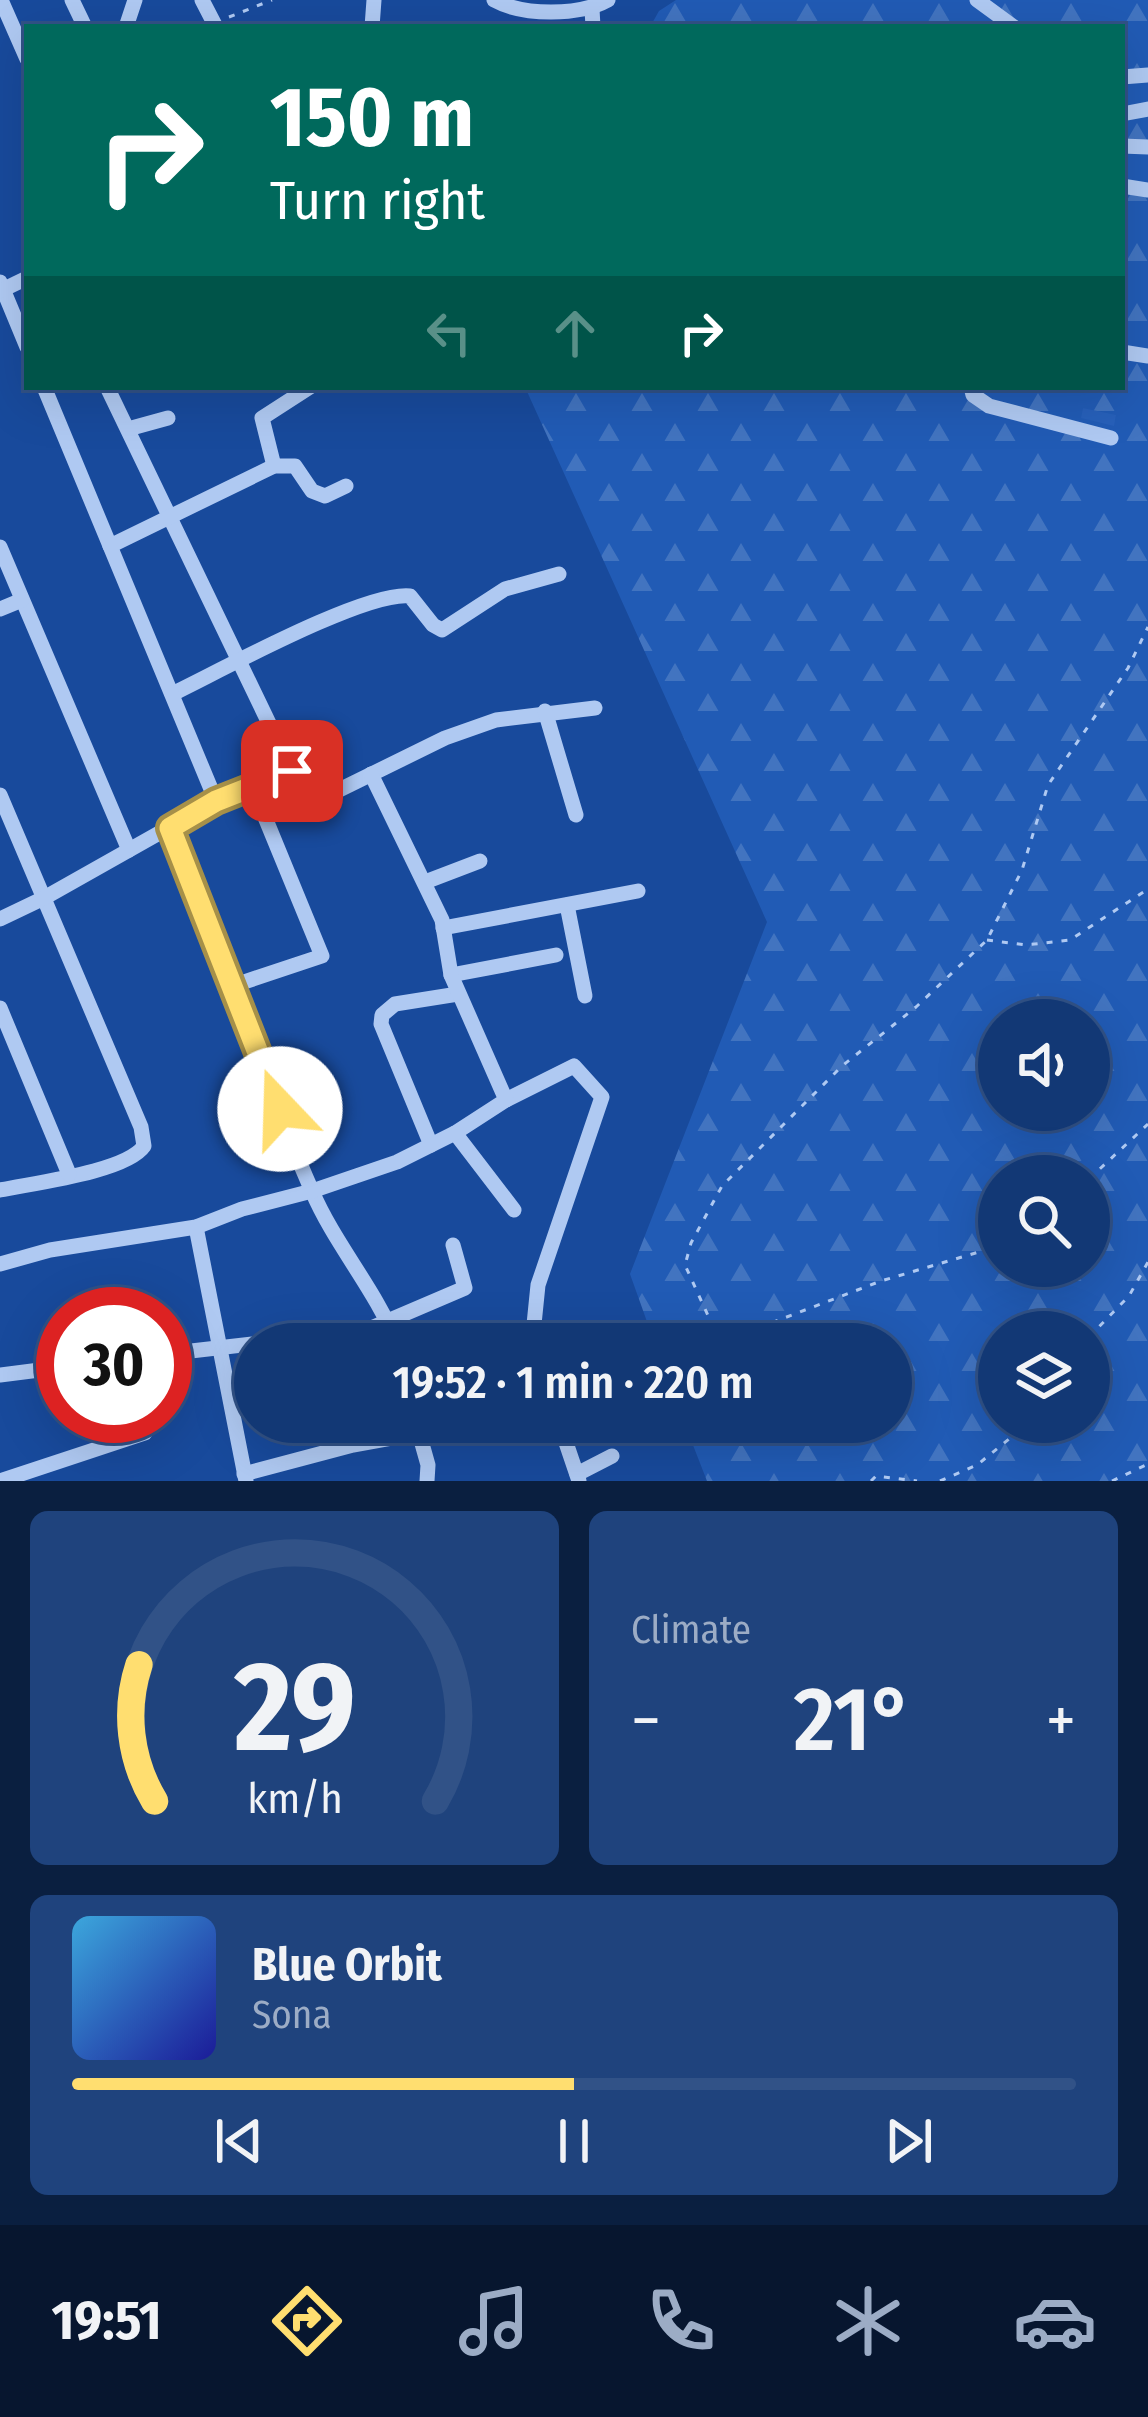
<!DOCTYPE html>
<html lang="en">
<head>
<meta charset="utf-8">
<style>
  body { margin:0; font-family:"Fira Sans Condensed",sans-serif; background:#1f437d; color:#f1f3f6; height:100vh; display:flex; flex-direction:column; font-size:45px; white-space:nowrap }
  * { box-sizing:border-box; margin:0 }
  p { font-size:39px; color:#9cacc5 }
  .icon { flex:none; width:66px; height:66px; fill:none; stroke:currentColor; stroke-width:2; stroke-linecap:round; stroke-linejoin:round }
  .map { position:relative; height:1481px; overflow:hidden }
  .details { display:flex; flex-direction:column; gap:30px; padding:30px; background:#0a1f40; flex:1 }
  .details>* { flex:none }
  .top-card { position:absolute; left:24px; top:24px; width:1101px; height:366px; border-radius:0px; box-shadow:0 12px 48px #0002,0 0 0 3px #315287; background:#00695c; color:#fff; overflow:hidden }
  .controls { position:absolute; left:978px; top:999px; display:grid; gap:24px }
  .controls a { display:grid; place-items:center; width:132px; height:132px; border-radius:50%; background:#123875; box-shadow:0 12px 48px #0002,0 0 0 3px #315287; font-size:60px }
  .speed { position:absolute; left:36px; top:1287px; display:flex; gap:24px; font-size:60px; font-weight:700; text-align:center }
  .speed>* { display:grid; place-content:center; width:156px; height:156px; border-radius:50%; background:#123875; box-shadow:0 12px 48px #0002,0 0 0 3px #315287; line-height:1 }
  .speed .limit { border:18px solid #d22; background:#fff; color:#111 }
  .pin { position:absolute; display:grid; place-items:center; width:102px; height:102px; color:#fff; margin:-51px; border-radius:24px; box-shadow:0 6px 18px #0006 }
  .me { position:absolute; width:132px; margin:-66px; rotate:339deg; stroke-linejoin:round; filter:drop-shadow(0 0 9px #0008) }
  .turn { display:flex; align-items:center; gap:42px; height:252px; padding:0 48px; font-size:54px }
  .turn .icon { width:156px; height:156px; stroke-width:2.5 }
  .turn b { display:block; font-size:84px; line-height:102px }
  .lanes { display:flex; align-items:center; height:114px; padding:0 48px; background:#0003; justify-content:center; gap:60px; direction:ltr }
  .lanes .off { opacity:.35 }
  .big { font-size:90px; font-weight:600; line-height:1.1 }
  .details .widget { flex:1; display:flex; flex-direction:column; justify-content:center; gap:18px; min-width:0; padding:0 42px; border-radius:18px; background:#1f437d }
  .details .dial { align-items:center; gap:0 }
  .dial svg { height:312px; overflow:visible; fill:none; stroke:#315287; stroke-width:7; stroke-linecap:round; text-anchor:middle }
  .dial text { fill:#f1f3f6; stroke:none }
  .song { display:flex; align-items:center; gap:36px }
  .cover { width:144px; height:144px; border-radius:18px; background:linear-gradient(135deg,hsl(200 70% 55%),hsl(240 70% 35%)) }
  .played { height:12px; border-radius:6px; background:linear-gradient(90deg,#ffde70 50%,#315287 50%) }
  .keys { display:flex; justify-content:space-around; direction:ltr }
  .heat { display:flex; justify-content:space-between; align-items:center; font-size:66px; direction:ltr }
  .details .tiles { flex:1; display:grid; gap:30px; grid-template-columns:1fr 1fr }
  .widget:last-child { grid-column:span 2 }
  .trip { position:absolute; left:234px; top:1323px; width:678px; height:120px; border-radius:60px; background:#123875; box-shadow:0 12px 48px #0002,0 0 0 3px #315287; font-weight:600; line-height:120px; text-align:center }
  .tabs { display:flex; height:192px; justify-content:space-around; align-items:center; background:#07162f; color:#9cacc5 }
  .tabs .icon { width:84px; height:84px }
  .tabs .active { color:#ffde70 }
  .tabs b { font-size:54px; color:#f1f3f6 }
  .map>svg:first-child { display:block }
</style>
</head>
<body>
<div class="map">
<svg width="1148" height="1481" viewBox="0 0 1148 1481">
  <defs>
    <pattern id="forest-firs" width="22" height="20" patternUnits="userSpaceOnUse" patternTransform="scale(3)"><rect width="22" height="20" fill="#215bb5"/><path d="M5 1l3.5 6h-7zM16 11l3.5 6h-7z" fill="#4274c0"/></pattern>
  </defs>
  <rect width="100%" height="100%" fill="#184a9c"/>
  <path fill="url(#forest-firs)" fill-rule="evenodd" d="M676 0H1148V1481H707L684 1422H891V1344H655L630 1274 767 922 525 387H1122V27H650L659 11ZM999 1020H1089V1110H999ZM999 1176H1089V1266H999ZM999 1332H1089V1422H999Z"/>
  <path fill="#2760ba" d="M1083 408 1116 415 1114 426 1081 418Z"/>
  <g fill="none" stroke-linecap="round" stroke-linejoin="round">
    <g stroke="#afc9f2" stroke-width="3" stroke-dasharray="6 9" stroke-linecap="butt">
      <path d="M229 17 272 0"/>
      <path d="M987 940 1026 945 1070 940 1148 889"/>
      <path d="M1089 1179 1148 1124"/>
      <path d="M1089 1337 1129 1296 1148 1262"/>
      <path d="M720 1342 685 1265 691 1243 722 1186 842 1066 916 1007 987 940 1022 870 1048 785 1128 668 1148 627"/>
      <path d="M716 1344 881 1281 999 1246"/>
      <path d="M871 1481 876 1476 917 1481"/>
      <path d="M940 1481 977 1465 1030 1422"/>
      <path d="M1112 1481 1148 1464"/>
    </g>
    <g stroke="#afc9f2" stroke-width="15">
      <path d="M1 0 27 59"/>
      <path d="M72 0 85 27"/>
      <path d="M202 0 216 27"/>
      <path d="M494 0C523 16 579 16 608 0"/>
      <path d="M977 0 1014 27"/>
      <path d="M592 9 593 27"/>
      <path d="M126 27 135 0"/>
      <path d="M372 27 374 0"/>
      <path d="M1122 77 1148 75"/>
      <path d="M1122 114 1148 109"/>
      <path d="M1122 146 1148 147"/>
      <path d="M1122 186 1148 190"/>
      <path d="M0 282 27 347"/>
      <path d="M0 291 27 278"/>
      <path d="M1122 352 1148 356"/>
      <path d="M107 387 292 771 310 796 329 795 445 738 496 720 595 708"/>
      <path d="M971 387 973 395 989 406 1111 438"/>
      <path d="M128 429 168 418"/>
      <path d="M274 466 262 418 310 387"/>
      <path d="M110 546 274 466H295L312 491 325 496 346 486"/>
      <path d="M0 547 129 850"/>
      <path d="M0 609 22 600"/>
      <path d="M172 694C220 671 365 591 410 596L433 625 442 630 505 589 559 574"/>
      <path d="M545 711 576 815"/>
      <path d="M0 795 141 1127 144 1146C126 1172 33 1183 0 1190"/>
      <path d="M216 801 292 771"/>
      <path d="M170 828C217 949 260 1072 312 1191 335 1245 376 1290 397 1344"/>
      <path d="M425 882 480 861"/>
      <path d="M567 905 585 996"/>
      <path d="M0 919 44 898 216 801 44 387"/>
      <path d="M443 928 638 891"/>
      <path d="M451 975 556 955"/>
      <path d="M232 986 322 956 253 788"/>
      <path d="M0 1008 69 1174"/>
      <path d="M506 1100 574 1066 602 1097 538 1285 532 1344"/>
      <path d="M455 1133 514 1210"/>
      <path d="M431 1145 381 1024 382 1015 395 1004 458 994"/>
      <path d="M196 1227 246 1481"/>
      <path d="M0 1264 50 1250 196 1227 242 1209 312 1191 397 1162 455 1133 506 1100 451 975 442 920 371 774"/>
      <path d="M334 1344 465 1288 453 1245"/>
      <path d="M165 1354 304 1338 321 1344"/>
      <path d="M0 1375 63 1367"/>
      <path d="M559 1422 579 1481"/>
      <path d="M419 1433 428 1465 427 1481"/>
      <path d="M244 1474 353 1445 419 1433 425 1422"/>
      <path d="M577 1474 612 1456"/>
      <path d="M0 1481 145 1433"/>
    </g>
  </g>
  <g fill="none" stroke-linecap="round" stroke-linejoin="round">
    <g stroke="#a69049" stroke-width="30">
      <path id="route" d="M280 1109 170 828 216 801 292 771"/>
    </g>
    <use href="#route" stroke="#ffde70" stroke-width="21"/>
  </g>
</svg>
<div class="controls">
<a><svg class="icon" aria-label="sound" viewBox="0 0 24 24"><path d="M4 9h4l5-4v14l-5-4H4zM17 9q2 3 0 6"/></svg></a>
<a><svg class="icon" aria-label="search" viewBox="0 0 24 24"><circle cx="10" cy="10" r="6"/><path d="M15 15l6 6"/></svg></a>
<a><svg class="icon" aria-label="layers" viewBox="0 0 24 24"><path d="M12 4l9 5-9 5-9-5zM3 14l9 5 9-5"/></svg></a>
</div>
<div class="speed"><div class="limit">30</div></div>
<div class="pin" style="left:292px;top:771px;background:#d93025"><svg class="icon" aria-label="arrive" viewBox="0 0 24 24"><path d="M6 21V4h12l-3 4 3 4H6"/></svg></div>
<svg class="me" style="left:280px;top:1109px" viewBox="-20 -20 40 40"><circle r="19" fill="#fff"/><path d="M0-13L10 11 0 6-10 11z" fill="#ffde70"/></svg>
<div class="trip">19:52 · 1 min · 220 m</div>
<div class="top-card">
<div class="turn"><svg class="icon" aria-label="right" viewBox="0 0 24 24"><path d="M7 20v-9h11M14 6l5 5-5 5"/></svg><div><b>150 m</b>Turn right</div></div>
<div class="lanes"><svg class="icon off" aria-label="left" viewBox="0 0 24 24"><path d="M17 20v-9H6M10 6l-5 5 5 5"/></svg><svg class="icon off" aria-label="ahead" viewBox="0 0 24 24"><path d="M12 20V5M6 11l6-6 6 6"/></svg><svg class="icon" aria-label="right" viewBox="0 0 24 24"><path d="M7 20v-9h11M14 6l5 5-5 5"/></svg></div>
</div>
</div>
<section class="details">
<div class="tiles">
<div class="widget dial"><svg viewBox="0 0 100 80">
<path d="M14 69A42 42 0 1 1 86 69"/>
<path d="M14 69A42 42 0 0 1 10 34" stroke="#ffde70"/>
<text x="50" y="56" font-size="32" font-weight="700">29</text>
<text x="50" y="72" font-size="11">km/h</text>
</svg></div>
<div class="widget"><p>Climate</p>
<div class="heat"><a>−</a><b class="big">21°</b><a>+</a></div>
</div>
<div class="widget">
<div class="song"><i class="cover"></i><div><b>Blue Orbit</b><p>Sona</p></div></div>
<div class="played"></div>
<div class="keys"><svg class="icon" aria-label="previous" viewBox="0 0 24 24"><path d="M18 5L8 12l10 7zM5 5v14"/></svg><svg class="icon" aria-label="pause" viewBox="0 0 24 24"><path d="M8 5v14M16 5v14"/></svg><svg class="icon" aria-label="next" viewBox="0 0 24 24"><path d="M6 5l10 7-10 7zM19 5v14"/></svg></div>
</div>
</div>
</section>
<nav class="tabs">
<b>19:51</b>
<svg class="icon active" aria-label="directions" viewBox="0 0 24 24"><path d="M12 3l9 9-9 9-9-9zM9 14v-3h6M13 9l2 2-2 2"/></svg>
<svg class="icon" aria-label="music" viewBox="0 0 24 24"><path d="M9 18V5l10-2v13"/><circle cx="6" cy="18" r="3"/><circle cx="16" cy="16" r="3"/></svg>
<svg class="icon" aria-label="phone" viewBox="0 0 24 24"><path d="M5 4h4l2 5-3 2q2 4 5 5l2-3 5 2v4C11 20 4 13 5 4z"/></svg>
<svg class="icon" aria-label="climate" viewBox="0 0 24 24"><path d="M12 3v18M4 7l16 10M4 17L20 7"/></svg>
<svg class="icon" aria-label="car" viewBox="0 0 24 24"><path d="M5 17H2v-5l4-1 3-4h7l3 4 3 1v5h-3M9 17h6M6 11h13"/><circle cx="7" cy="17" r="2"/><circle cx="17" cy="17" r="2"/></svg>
</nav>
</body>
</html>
